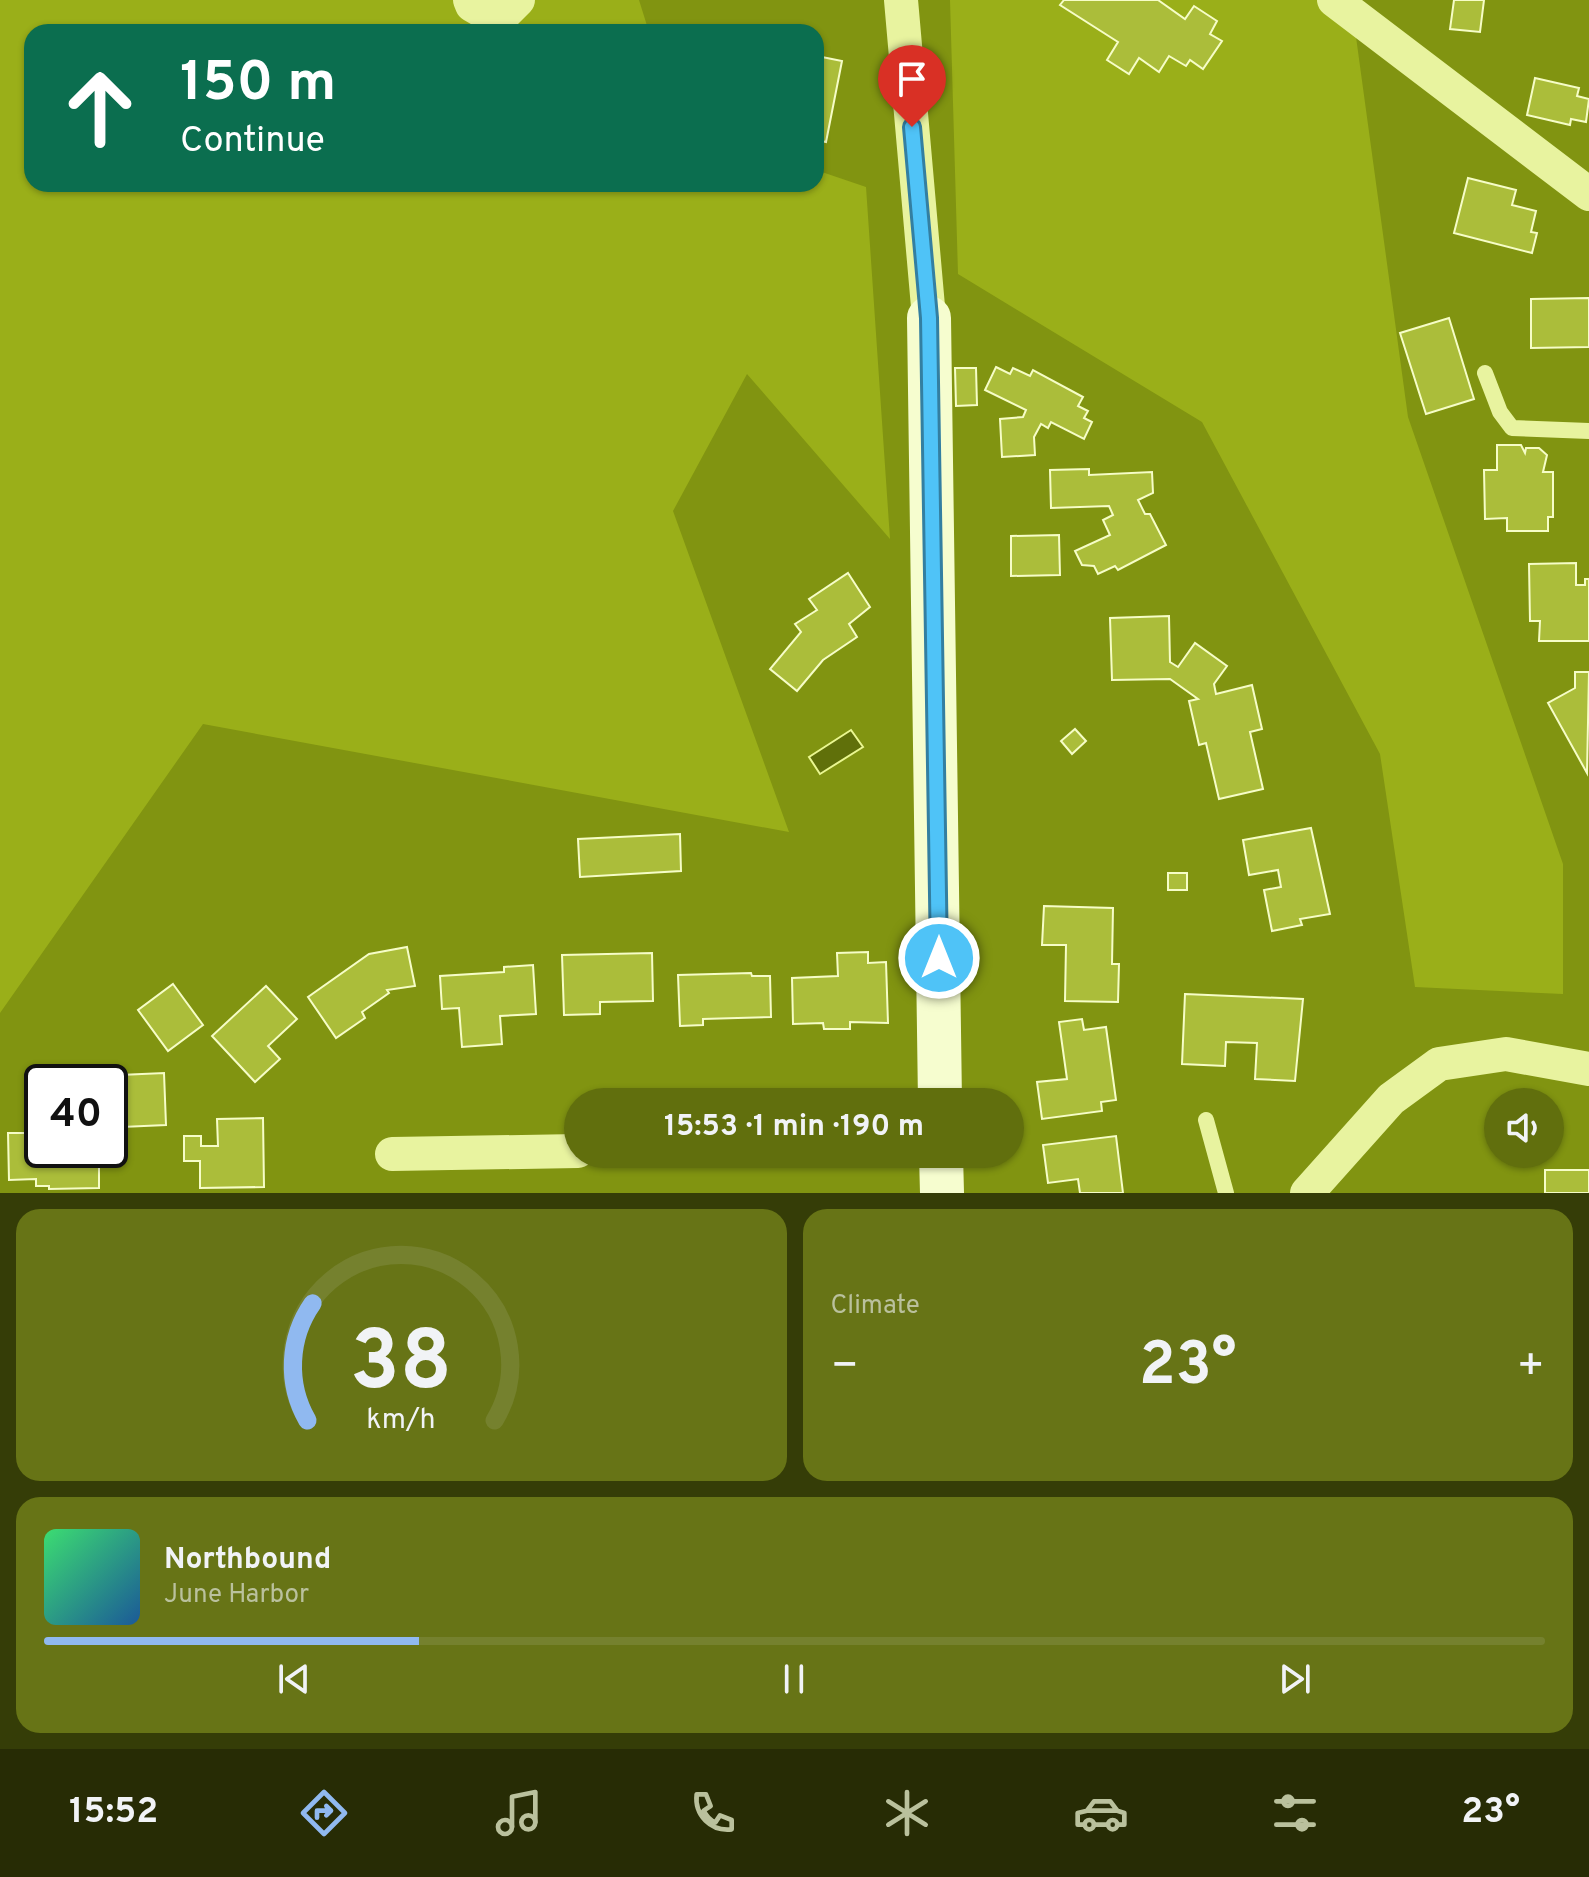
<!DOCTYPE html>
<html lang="en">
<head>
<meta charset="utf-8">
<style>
  body { margin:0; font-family:Overpass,sans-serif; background:#677416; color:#f1f3f6; height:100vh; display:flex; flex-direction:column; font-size:30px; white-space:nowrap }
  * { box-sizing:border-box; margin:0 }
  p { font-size:26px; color:#bac19d }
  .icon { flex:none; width:44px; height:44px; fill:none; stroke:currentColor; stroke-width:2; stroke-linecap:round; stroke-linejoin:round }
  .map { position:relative; height:1193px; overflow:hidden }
  .sheet { display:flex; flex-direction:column; gap:16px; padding:16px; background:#353d07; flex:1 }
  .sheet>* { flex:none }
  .top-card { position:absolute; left:24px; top:24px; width:800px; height:168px; border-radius:24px; box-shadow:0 2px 6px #0004; background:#0b6e4f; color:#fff; overflow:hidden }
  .tools { position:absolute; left:1484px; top:1088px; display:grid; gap:16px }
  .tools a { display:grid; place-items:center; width:80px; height:80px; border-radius:50%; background:#616f0d; box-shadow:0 2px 6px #0004; font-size:40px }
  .speed { position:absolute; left:24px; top:1064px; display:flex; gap:16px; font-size:40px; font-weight:700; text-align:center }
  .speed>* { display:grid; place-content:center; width:104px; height:104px; border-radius:50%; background:#616f0d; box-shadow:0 2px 6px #0004; line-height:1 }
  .speed .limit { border:4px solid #111; border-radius:12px; background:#fff; color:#111 }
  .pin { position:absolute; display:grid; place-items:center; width:68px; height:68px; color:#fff; margin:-82px -34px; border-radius:50% 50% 50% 0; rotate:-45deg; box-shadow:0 0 8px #0007 }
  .pin .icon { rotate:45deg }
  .me { position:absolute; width:88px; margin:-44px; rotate:0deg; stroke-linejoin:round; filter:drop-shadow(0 0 6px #0008) }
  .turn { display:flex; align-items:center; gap:28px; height:168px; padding:0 24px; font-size:36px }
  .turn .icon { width:104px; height:104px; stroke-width:2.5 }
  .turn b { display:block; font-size:56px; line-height:68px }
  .big { font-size:60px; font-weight:700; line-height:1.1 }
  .sheet .card { flex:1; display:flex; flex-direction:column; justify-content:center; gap:12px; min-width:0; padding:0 28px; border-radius:24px; background:#677416 }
  .sheet .dial { align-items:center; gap:0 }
  .dial svg { height:208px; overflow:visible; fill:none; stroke:#75812e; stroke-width:7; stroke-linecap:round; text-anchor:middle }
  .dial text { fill:#f1f3f6; stroke:none }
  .song { display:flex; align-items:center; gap:24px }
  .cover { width:96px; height:96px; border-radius:12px; background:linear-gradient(135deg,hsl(140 70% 55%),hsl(210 70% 35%)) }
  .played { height:8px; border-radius:4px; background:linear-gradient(90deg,#90b9f0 25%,#75812e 25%) }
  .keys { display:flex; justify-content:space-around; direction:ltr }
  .heat { display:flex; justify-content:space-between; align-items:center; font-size:44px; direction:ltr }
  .sheet .tiles { flex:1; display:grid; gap:16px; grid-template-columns:1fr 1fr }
  .card:last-child { grid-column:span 2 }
  .trip { position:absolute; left:564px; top:1088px; width:460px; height:80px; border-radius:40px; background:#616f0d; box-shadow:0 2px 6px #0004; font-weight:700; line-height:80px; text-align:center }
  .dock { display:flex; height:128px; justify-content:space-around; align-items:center; background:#272c05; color:#bac19d }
  .dock .icon { width:56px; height:56px }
  .dock .active { color:#90b9f0 }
  .dock b { font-size:36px; color:#f1f3f6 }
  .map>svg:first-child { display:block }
</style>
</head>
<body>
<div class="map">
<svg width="1589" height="1193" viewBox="0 0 1589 1193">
  <rect width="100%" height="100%" fill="#819411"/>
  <g fill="#9aaf19">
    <path d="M0 0H639L649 32H32V184H816V170L866 187 890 539 747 374 673 511 789 832 203 724 0 1013Z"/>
    <path d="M950 0H1321L1353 15 1408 417 1563 864V994L1415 987 1380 754 1202 422 958 274Z"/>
  </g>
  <path fill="#60700a" stroke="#eaf791" stroke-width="2" d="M851 730 863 747 820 774 809 757Z"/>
  <g fill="#abbd3a" stroke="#f6fdc7" stroke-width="2">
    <path d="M1064 0H1158L1185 19 1194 6 1217 21 1210 34 1222 41 1203 69 1190 60 1186 66 1169 56 1159 72 1139 58 1129 74 1107 60 1118 42 1060 5Z"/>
    <path d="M1454 0H1484L1480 32 1450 29Z"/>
    <path d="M817 56 842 61 826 142 816 140Z"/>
    <path d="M1535 78 1579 88 1577 96 1589 99 1586 122 1571 119 1570 125 1527 115Z"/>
    <path d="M1468 178 1516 190 1512 205 1536 211 1531 232 1537 233 1532 253 1454 233Z"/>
    <path d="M1589 298V347L1531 348V299Z"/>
    <path d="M1449 318 1474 399 1426 414 1400 333Z"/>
    <path d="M996 367 1010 374 1013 368 1030 376 1033 370 1083 397 1078 406 1088 411 1084 418 1092 422 1084 439 1051 422 1048 428 1041 424 1034 437 1035 455 1002 457 1000 419 1023 417 1026 410 985 390Z"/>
    <path d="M955 368H976L977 405 956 406Z"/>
    <path d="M1497 445H1521L1525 453 1526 448H1539L1547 455 1543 472H1553V517H1548V531H1507V518L1485 519 1484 470H1497Z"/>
    <path d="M1089 469V475L1152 472 1153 493 1138 500 1145 514H1150L1166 545 1118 570 1115 566 1098 574 1094 566 1082 565 1075 551 1110 535 1103 520 1113 515 1109 506 1051 508 1050 470Z"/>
    <path d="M1059 535 1060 575 1011 576V536Z"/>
    <path d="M1576 563V585H1585V579H1589V641H1539L1540 621H1530L1529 564Z"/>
    <path d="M848 573 870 607 849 624 857 637 823 660 797 691 770 669 801 632 795 624 817 610 809 599Z"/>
    <path d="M1169 616 1170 662 1178 667 1195 643 1227 666 1214 684 1216 694 1252 685 1262 729 1250 732 1263 789 1219 799 1206 743 1199 745 1189 701 1198 699 1170 679 1112 680 1110 618Z"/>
    <path d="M1575 672H1589L1587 773 1548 703 1575 688Z"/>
    <path d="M1075 729 1086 741 1072 754 1061 741Z"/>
    <path d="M1311 828 1330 914 1300 919 1302 925 1272 931 1264 890 1281 887 1278 870 1249 875 1243 840Z"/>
    <path d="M680 834 681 871 580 877 578 839Z"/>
    <rect x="1168" y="873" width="19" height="17"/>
    <path d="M1044 906 1113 908 1112 964H1119L1118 1002 1065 1001 1066 945H1042Z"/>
    <path d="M407 947 415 986 387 990 389 993 362 1012 365 1018 336 1038 308 997 369 954Z"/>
    <path d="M868 952V963L886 962 888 1023 850 1022V1029H824L823 1023 793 1024 792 978 838 976 837 953Z"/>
    <path d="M652 953 653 1001 600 1002V1014L564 1015 562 955Z"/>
    <path d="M533 965 536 1014 500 1016 502 1044 462 1047 459 1008 442 1009 440 976 504 972V967Z"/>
    <path d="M751 973 752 976H770L771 1017 703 1019V1025L680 1026 678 975Z"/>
    <path d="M173 984 203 1025 168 1051 138 1010Z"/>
    <path d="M266 986 297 1019 268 1046 280 1059 255 1082 212 1036Z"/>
    <path d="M1185 994 1303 999 1295 1081 1255 1079 1257 1043 1226 1042 1225 1066 1182 1064Z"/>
    <path d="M1082 1019 1084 1030 1106 1027 1116 1100 1101 1102 1102 1111 1042 1119 1037 1082 1067 1079 1059 1022Z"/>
    <path d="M164 1073 166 1125 122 1127 120 1075Z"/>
    <path d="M263 1118 264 1187 200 1188V1161H184V1136H201V1146H218L217 1119Z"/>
    <path d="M8 1133H42V1150L99 1151V1188L49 1189V1186H36V1179L9 1180Z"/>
    <path d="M1116 1136 1123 1193H1080L1078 1179 1048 1183 1043 1145Z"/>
    <rect x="1545" y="1170" width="44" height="23"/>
  </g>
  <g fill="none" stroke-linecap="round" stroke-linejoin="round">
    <g stroke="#e8f39f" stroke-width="16">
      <path d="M1485 373 1500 412 1512 428 1589 431"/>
      <path d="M1206 1120 1226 1193"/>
    </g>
    <g stroke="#e8f39f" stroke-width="34">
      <path d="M470 0 472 5 498 20 518 0"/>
      <path d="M901 0 929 318"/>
      <path d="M1334 0 1589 194"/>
      <path d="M392 1154 578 1151"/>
      <path d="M1307 1193 1391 1099 1439 1064 1506 1054 1589 1069"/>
    </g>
    <g stroke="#f6fdcf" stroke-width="44">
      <path d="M929 318 940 1102"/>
      <path d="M941 1154 942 1193"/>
    </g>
  </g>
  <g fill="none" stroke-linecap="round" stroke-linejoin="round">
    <g stroke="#337fa1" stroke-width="20">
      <path id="route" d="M912 127 929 318 939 958"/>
    </g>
    <use href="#route" stroke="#4fc3f7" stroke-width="14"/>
  </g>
</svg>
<div class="tools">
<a><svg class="icon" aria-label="sound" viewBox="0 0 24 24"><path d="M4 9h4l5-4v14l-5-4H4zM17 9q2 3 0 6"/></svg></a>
</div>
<div class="speed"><div class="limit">40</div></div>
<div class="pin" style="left:912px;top:127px;background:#d93025"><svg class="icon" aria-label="arrive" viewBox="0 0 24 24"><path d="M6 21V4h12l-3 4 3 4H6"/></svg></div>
<svg class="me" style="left:939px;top:958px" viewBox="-20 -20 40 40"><circle r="17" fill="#4fc3f7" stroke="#fff" stroke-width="3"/><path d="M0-11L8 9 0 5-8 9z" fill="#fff"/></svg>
<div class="trip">15:53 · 1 min · 190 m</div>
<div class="top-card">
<div class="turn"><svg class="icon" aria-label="ahead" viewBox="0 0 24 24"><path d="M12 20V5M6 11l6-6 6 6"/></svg><div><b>150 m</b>Continue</div></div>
</div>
</div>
<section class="sheet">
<div class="tiles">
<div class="card dial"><svg viewBox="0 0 100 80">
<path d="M14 69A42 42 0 1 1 86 69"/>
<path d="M14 69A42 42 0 0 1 16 24" stroke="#90b9f0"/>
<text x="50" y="56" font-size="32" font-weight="700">38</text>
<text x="50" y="72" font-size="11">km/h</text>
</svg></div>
<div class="card"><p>Climate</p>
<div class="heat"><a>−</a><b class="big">23°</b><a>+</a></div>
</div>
<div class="card">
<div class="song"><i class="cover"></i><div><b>Northbound</b><p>June Harbor</p></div></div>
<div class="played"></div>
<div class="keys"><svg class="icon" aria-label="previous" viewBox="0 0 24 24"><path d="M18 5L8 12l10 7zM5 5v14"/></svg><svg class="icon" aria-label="pause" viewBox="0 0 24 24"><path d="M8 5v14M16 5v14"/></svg><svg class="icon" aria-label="next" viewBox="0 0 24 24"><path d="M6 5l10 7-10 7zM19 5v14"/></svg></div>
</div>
</div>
</section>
<nav class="dock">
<b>15:52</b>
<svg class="icon active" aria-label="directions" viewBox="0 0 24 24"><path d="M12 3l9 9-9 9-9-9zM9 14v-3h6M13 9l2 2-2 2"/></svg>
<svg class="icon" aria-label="music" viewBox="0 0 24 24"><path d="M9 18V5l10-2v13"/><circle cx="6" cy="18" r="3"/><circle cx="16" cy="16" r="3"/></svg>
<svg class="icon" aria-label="phone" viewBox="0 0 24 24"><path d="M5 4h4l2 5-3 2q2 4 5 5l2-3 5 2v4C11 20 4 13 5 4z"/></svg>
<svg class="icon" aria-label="climate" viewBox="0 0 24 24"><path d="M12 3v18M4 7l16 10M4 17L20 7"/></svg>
<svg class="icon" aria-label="car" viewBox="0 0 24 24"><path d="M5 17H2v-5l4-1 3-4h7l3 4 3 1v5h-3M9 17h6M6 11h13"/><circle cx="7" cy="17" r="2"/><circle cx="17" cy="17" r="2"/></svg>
<svg class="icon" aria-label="filters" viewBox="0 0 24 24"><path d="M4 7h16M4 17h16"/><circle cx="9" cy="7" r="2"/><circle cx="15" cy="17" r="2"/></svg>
<b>23°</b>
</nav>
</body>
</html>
